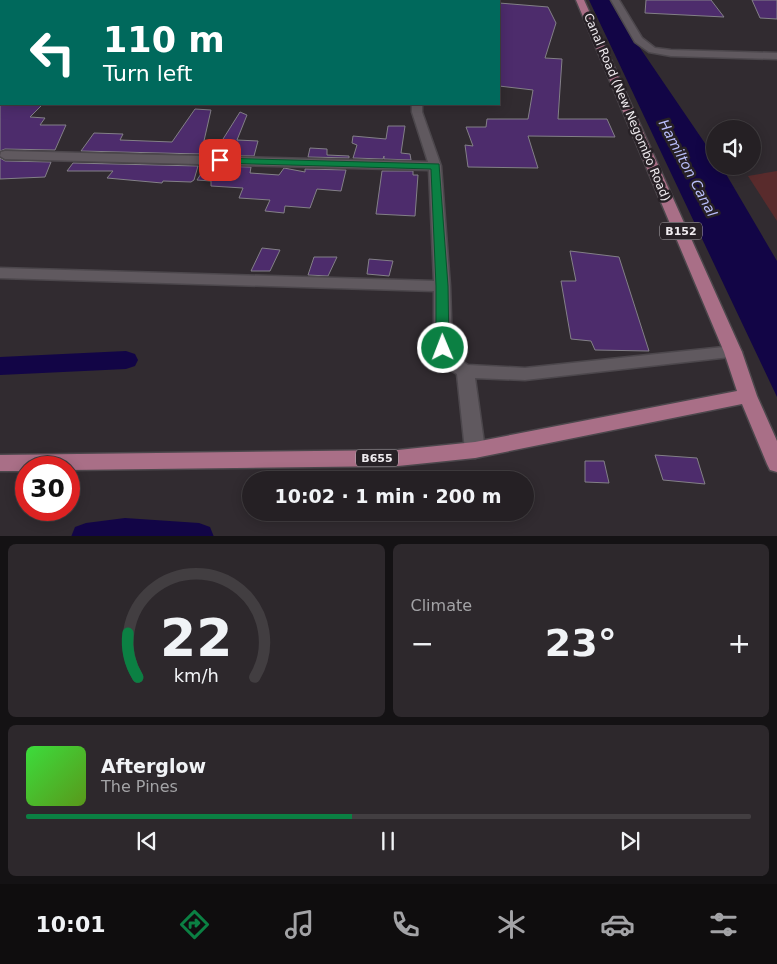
<!DOCTYPE html>
<html lang="en">
<head>
<meta charset="utf-8">
<style>
  body { margin:0; font-family:"DejaVu Sans",sans-serif; background:#2d282c; color:#f1f3f6; height:100vh; display:flex; flex-direction:column; font-size:19px; white-space:nowrap }
  * { box-sizing:border-box; margin:0 }
  p { font-size:16px; color:#a3a3a6 }
  .icon { flex:none; width:28px; height:28px; fill:none; stroke:currentColor; stroke-width:2; stroke-linecap:round; stroke-linejoin:round }
  .map { position:relative; height:536px; overflow:hidden }
  .sheet { display:flex; flex-direction:column; gap:8px; padding:8px; background:#141214; flex:1 }
  .sheet>* { flex:none }
  .guide { position:absolute; left:0px; top:0px; width:500px; height:105px; box-shadow:0 2px 12px #0003,0 0 0 1px #423e41; background:#00695c; color:#fff; overflow:hidden }
  .tools { position:absolute; left:706px; top:120px; display:grid; gap:10px }
  .tools a { display:grid; place-items:center; width:55px; height:55px; border-radius:50%; background:#252024; box-shadow:0 2px 12px #0003,0 0 0 1px #423e41; font-size:25px }
  .speed { position:absolute; left:15px; top:456px; display:flex; gap:10px; font-size:25px; font-weight:700; text-align:center }
  .speed>* { display:grid; place-content:center; width:65px; height:65px; border-radius:50%; background:#252024; box-shadow:0 2px 12px #0003,0 0 0 1px #423e41; line-height:1 }
  .speed .limit { border:8px solid #d22; background:#fff; color:#111 }
  .pin { position:absolute; display:grid; place-items:center; width:42px; height:42px; color:#fff; margin:-21px; border-radius:10px; box-shadow:0 2px 8px #0006 }
  .me { position:absolute; width:55px; margin:-28px; rotate:359deg; stroke-linejoin:round; filter:drop-shadow(0 0 4px #0008) }
  .turn { display:flex; align-items:center; gap:18px; height:105px; padding:0 20px; font-size:22px }
  .turn .icon { width:65px; height:65px; stroke-width:2.5 }
  .turn b { display:block; font-size:35px; line-height:42px }
  .big { font-size:38px; font-weight:600; line-height:1.1 }
  .sheet .tile { flex:1; display:flex; flex-direction:column; justify-content:center; gap:8px; min-width:0; padding:0 18px; border-radius:8px; background:#2d282c }
  .sheet .dial { align-items:center; gap:0 }
  .dial svg { height:130px; overflow:visible; fill:none; stroke:#423e41; stroke-width:7; stroke-linecap:round; text-anchor:middle }
  .dial text { fill:#f1f3f6; stroke:none }
  .song { display:flex; align-items:center; gap:15px }
  .cover { width:60px; height:60px; border-radius:8px; background:linear-gradient(135deg,hsl(120 70% 55%),hsl(90 70% 35%)) }
  .played { height:5px; border-radius:2px; background:linear-gradient(90deg,#0b8043 45%,#423e41 45%) }
  .keys { display:flex; justify-content:space-around; direction:ltr }
  .heat { display:flex; justify-content:space-between; align-items:center; font-size:28px; direction:ltr }
  .sheet .tiles { flex:1; display:grid; gap:8px; grid-template-columns:1fr 1fr }
  .tile:last-child { grid-column:span 2 }
  .trip { position:absolute; left:242px; top:471px; width:292px; height:50px; border-radius:25px; background:#252024; box-shadow:0 2px 12px #0003,0 0 0 1px #423e41; font-weight:600; line-height:50px; text-align:center }
  .dock { display:flex; height:80px; justify-content:space-around; align-items:center; background:#0f0d0e; color:#a3a3a6 }
  .dock .icon { width:35px; height:35px }
  .dock .on { color:#0b8043 }
  .dock b { font-size:22px; color:#f1f3f6 }
  .map>svg:first-child { display:block }
</style>
</head>
<body>
<div class="map">
<svg width="777" height="537" viewBox="0 0 777 537">
  <rect width="100%" height="100%" fill="#312b30"/>
  <path fill="#592b2c" d="M777 171V221L748 176Z"/>
  <path fill="#120546" d="M589 0H610L621 20 715 158V166H720L726 174 777 261V397Z"/>
  <g fill="none" stroke-linecap="round" stroke-linejoin="round">
    <g fill="#120546" fill-rule="evenodd">
      <path d="M0 96 1 104H5L0 106Z"/>
      <path d="M126 351 135 354 138 360 135 366 126 369 0 375V357Z"/>
      <path d="M125 518 199 523 210 527 214 537H71L75 527 86 523Z"/>
    </g>
  </g>
  <g fill="#4d2c6c" stroke="#838087">
    <path d="M646 0H711L724 17 645 13Z"/>
    <path d="M752 0H777V19L760 18Z"/>
    <path d="M499 3 548 7 556 23 545 58 562 59 558 119H607L615 137 528 136 538 168 468 167 465 145 473 146 466 127H486L487 119H528L533 90 499 86Z"/>
    <path d="M0 104H43L30 117 45 118 40 125H66L55 150 5 149 0 151Z"/>
    <path d="M195 109 211 110 201 154 81 151 94 133 123 134 120 140 172 142Z"/>
    <path d="M240 112 247 115 237 140 258 141 254 156 213 155Z"/>
    <path d="M388 126H405L401 153 410 154 411 160 384 159V156L383 159 353 158 357 145 352 143 353 136 386 139Z"/>
    <path d="M310 148 327 149V155L349 156V158L308 157Z"/>
    <path d="M0 158 5 161 51 162 45 177 0 179Z"/>
    <path d="M73 163 198 166 194 180 191 182 163 181 162 183 107 178 113 171H67Z"/>
    <path d="M206 166 251 167 250 173 279 175 284 168 305 172V169L346 170 341 191 317 189 310 208 285 206 284 213 265 211 270 200 239 198 243 188 211 186V181L197 180Z"/>
    <path d="M382 171H413V175H418L415 216 376 214Z"/>
    <path d="M262 248 280 250 270 271H251Z"/>
    <path d="M570 251 619 257 649 351 595 350 591 341 571 339 561 281H576Z"/>
    <path d="M314 257H337L328 276 308 275Z"/>
    <path d="M369 259 393 261 389 276 367 274Z"/>
    <path d="M655 455 697 458 705 484 663 480Z"/>
    <path d="M585 461H604L609 483 585 482Z"/>
  </g>
  <g fill="none" stroke-linecap="round" stroke-linejoin="round">
    <g stroke="#4c474c" stroke-width="3">
      <g id="minor">
        <rect x="438" y="0" width="8" height="1"/>
        <path d="M611 0H619L642 38 655 48 671 50 777 53V59L671 56 649 52 635 42Z"/>
        <rect x="0" y="52" width="1" height="6"/>
        <path d="M412 104H422V112L441 166 450 286 452 348 455 357 468 365 525 368 733 346 739 348 742 352 739 356 525 380 475 378 485 450 482 456 475 458 468 456 465 450 457 374 442 365 434 348V291L0 278V268L434 281 429 170 5 159 0 156 1 152 5 151 428 162 412 112Z"/>
      </g>
    </g>
    <g stroke="#4c474c" stroke-width="3">
      <path id="major" d="M576 0H584L742 352 757 396 777 441V472L770 470 767 464 742 404 475 458 398 466 69 470V468H26V471H0V455L398 450 475 442 737 391 724 352Z"/>
    </g>
    <use href="#minor" fill="#60595f" fill-rule="evenodd"/>
    <use href="#major" fill="#a96f87" fill-rule="evenodd"/>
  </g>
  <path fill="#0b8043" stroke="#07532c" d="M217 158 439 164 448 286 449 348 447 352H438L436 348V286L431 169 220 163 216 160Z"/>
  <g text-anchor="middle" stroke-width="5" stroke-linejoin="round" paint-order="stroke">
    <g fill="#272126" stroke="#b3aeb3" stroke-width="1">
      <rect x="660" y="222.5" width="42" height="17" rx="4"/>
      <rect x="356" y="449.5" width="42" height="17" rx="4"/>
    </g>
    <g font-size="11" font-weight="bold" fill="#efebef">
      <text x="681" y="235">B152</text>
      <text x="377" y="462">B655</text>
    </g>
    <g font-size="12" fill="#efebef" stroke="#272126">
      <text transform="translate(627 107) rotate(67)" y="4">Canal Road (New Negombo Road)</text>
    </g>
    <g font-size="14" font-style="italic" fill="#b9befa" stroke="#272126">
      <text transform="translate(688 168) rotate(62)" y="5">Hamilton Canal</text>
    </g>
  </g>
</svg>
<div class="tools">
<a><svg class="icon" aria-label="sound" viewBox="0 0 24 24"><path d="M4 9h4l5-4v14l-5-4H4zM17 9q2 3 0 6"/></svg></a>
</div>
<div class="speed"><div class="limit">30</div></div>
<div class="pin" style="left:220px;top:160px;background:#d93025"><svg class="icon" aria-label="arrive" viewBox="0 0 24 24"><path d="M6 21V4h12l-3 4 3 4H6"/></svg></div>
<svg class="me" style="left:443px;top:348px" viewBox="-20 -20 40 40"><circle r="17" fill="#0b8043" stroke="#fff" stroke-width="3"/><path d="M0-11L8 9 0 5-8 9z" fill="#fff"/></svg>
<div class="trip">10:02 · 1 min · 200 m</div>
<div class="guide">
<div class="turn"><svg class="icon" aria-label="left" viewBox="0 0 24 24"><path d="M17 20v-9H6M10 6l-5 5 5 5"/></svg><div><b>110 m</b>Turn left</div></div>
</div>
</div>
<section class="sheet">
<div class="tiles">
<div class="tile dial"><svg viewBox="0 0 100 80">
<path d="M14 69A42 42 0 1 1 86 69"/>
<path d="M14 69A42 42 0 0 1 8 42" stroke="#0b8043"/>
<text x="50" y="56" font-size="32" font-weight="700">22</text>
<text x="50" y="72" font-size="11">km/h</text>
</svg></div>
<div class="tile"><p>Climate</p>
<div class="heat"><a>−</a><b class="big">23°</b><a>+</a></div>
</div>
<div class="tile">
<div class="song"><i class="cover"></i><div><b>Afterglow</b><p>The Pines</p></div></div>
<div class="played"></div>
<div class="keys"><svg class="icon" aria-label="previous" viewBox="0 0 24 24"><path d="M18 5L8 12l10 7zM5 5v14"/></svg><svg class="icon" aria-label="pause" viewBox="0 0 24 24"><path d="M8 5v14M16 5v14"/></svg><svg class="icon" aria-label="next" viewBox="0 0 24 24"><path d="M6 5l10 7-10 7zM19 5v14"/></svg></div>
</div>
</div>
</section>
<nav class="dock">
<b>10:01</b>
<svg class="icon on" aria-label="directions" viewBox="0 0 24 24"><path d="M12 3l9 9-9 9-9-9zM9 14v-3h6M13 9l2 2-2 2"/></svg>
<svg class="icon" aria-label="music" viewBox="0 0 24 24"><path d="M9 18V5l10-2v13"/><circle cx="6" cy="18" r="3"/><circle cx="16" cy="16" r="3"/></svg>
<svg class="icon" aria-label="phone" viewBox="0 0 24 24"><path d="M5 4h4l2 5-3 2q2 4 5 5l2-3 5 2v4C11 20 4 13 5 4z"/></svg>
<svg class="icon" aria-label="climate" viewBox="0 0 24 24"><path d="M12 3v18M4 7l16 10M4 17L20 7"/></svg>
<svg class="icon" aria-label="car" viewBox="0 0 24 24"><path d="M5 17H2v-5l4-1 3-4h7l3 4 3 1v5h-3M9 17h6M6 11h13"/><circle cx="7" cy="17" r="2"/><circle cx="17" cy="17" r="2"/></svg>
<svg class="icon" aria-label="filters" viewBox="0 0 24 24"><path d="M4 7h16M4 17h16"/><circle cx="9" cy="7" r="2"/><circle cx="15" cy="17" r="2"/></svg>
</nav>
</body>
</html>
